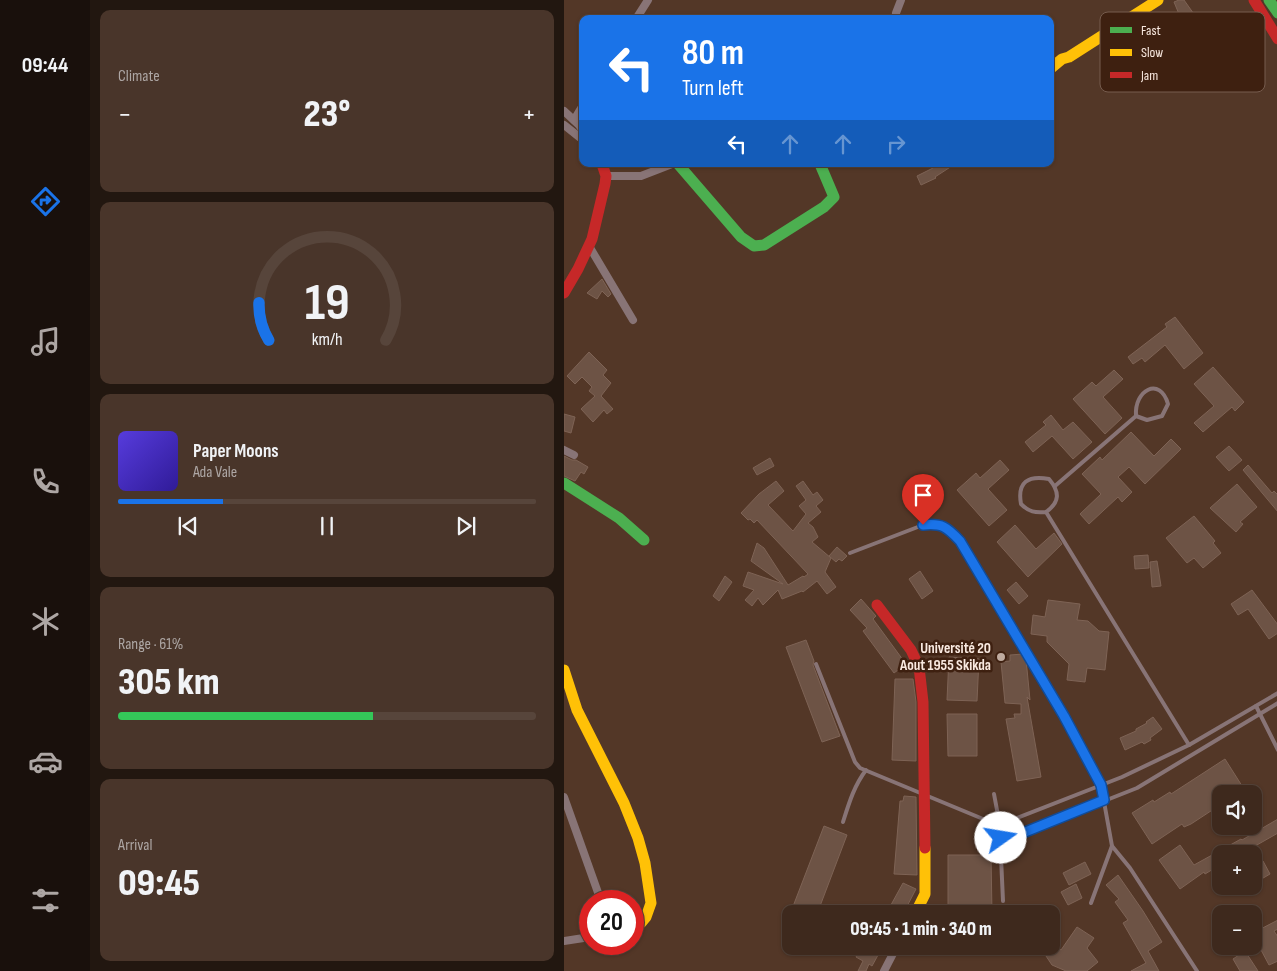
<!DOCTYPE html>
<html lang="en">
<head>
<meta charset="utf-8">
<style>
  body { margin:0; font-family:"Sofia Sans Condensed",sans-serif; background:#49352a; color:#f1f3f6; height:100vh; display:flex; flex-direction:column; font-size:19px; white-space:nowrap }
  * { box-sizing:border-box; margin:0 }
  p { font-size:16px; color:#ada6a4 }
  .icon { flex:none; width:28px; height:28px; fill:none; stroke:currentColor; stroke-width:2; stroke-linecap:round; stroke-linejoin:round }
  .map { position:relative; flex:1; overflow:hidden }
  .side { display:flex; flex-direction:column; gap:10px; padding:10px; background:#221710; width:474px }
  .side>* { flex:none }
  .guide { position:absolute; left:15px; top:15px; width:475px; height:152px; border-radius:10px; box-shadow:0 1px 4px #0004,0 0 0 1px #57453b; background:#1a73e8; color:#fff; overflow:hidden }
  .fabs { position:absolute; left:648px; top:785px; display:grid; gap:10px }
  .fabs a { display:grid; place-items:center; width:50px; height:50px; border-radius:10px; background:#3e291d; box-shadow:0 1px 4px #0004,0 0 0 1px #57453b; font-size:25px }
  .speed { position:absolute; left:15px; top:890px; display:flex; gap:10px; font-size:25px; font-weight:700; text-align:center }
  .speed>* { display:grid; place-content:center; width:65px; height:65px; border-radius:50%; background:#3e291d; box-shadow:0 1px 4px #0004,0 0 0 1px #57453b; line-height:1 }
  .speed .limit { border:8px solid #d22; background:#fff; color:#111 }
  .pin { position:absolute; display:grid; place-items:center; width:42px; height:42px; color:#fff; margin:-51px -21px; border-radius:50% 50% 50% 0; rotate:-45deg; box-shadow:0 0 5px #0007 }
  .pin .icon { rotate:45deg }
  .me { position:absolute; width:55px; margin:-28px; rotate:77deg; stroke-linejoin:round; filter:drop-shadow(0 0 4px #0008) }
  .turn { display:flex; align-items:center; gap:18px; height:105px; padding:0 20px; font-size:22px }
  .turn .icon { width:65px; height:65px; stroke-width:2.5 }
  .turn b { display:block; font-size:35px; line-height:42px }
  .lanes { display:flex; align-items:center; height:48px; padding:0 20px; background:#0003; justify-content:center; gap:25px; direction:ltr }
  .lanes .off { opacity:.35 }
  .big { font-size:38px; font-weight:800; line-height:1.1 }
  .side .widget { flex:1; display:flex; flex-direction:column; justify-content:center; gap:8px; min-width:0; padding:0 18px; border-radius:10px; background:#49352a }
  .side .dial { align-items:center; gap:0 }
  .dial svg { height:130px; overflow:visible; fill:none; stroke:#57453b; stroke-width:7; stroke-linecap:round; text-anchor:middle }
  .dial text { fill:#f1f3f6; stroke:none }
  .song { display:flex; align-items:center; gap:15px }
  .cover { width:60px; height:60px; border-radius:8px; background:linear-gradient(135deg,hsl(250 70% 55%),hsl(250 70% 35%)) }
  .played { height:5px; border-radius:2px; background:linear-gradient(90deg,#1a73e8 25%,#57453b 25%) }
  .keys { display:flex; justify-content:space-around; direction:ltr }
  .heat { display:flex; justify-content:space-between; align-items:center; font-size:28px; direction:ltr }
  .charge { height:8px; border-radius:4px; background:linear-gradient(90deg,#34c759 61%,#57453b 0) }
  .trip { position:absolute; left:218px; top:905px; width:278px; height:50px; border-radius:10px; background:#3e291d; box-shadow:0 1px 4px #0004,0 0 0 1px #57453b; font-weight:800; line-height:50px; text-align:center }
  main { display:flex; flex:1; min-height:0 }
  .menu { display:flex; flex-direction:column; width:90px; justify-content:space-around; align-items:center; background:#19100c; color:#ada6a4 }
  .menu .icon { width:35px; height:35px }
  .menu .selected { color:#1a73e8 }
  .menu b { font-size:22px; color:#f1f3f6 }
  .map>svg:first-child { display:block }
</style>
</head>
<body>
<main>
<nav class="menu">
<b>09:44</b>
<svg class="icon selected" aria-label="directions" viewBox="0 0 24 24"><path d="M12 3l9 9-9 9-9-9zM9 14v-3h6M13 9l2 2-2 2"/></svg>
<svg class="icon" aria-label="music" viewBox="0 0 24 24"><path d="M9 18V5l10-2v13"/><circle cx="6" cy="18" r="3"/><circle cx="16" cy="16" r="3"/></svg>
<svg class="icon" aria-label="phone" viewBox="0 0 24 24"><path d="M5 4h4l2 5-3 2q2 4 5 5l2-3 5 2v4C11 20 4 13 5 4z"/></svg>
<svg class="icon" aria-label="climate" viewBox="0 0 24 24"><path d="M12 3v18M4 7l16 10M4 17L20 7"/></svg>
<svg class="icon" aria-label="car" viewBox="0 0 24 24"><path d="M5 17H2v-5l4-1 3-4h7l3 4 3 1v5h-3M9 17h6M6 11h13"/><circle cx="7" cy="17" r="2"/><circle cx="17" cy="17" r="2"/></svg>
<svg class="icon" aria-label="filters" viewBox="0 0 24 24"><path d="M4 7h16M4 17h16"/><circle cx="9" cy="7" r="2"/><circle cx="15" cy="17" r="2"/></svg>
</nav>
<section class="side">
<div class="widget"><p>Climate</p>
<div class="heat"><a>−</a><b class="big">23°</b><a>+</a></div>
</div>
<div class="widget dial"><svg viewBox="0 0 100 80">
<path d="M14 69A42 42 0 1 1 86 69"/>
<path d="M14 69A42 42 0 0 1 8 46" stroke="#1a73e8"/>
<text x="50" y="56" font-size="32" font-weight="700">19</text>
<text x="50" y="72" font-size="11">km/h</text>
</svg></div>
<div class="widget">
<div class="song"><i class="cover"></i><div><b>Paper Moons</b><p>Ada Vale</p></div></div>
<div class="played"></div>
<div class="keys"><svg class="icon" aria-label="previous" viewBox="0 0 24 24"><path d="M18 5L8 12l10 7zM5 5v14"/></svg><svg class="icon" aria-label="pause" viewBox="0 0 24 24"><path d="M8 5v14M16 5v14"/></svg><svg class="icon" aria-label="next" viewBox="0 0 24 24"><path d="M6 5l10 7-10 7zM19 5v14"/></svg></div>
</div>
<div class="widget"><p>Range · 61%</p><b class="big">305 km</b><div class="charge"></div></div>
<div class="widget"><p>Arrival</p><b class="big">09:45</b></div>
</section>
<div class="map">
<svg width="714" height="971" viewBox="0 0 714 971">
  <rect width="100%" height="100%" fill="#533727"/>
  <g fill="#6d5345" stroke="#7e6355">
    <path d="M615 0H620L632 17 613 29 611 27 600 36 597 32 579 43 572 31 581 25 593 15 601 24 615 14 610 2Z"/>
    <path d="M367 164H391L371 177 372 178 357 185 353 176 369 168Z"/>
    <path d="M38 279 47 294 44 297 38 291 33 299 23 293Z"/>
    <path d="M611 317 639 353 620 369 601 345 581 362 578 358 569 364 564 357 603 327 601 324Z"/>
    <path d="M25 352 43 370 39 375 47 383 37 396 49 409 43 414 40 410 29 422 17 409 31 396 25 391 28 387 18 377 11 384 3 376Z"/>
    <path d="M649 367 680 402 671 411 668 407 639 432 630 423 650 406 630 384Z"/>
    <path d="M550 370 559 379 539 397 558 418 541 434 509 399 528 382 532 386Z"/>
    <path d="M0 414 11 417 7 433 0 431Z"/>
    <path d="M487 415 499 430 509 422 528 442 509 459 488 436 469 452 461 442 482 425 479 422Z"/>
    <path d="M567 432 590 456 607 439 617 449 581 484 565 467 554 477 568 492 558 502 554 497 525 524 516 514 537 494 518 474 536 457 538 460Z"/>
    <path d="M665 446 678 460 665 471 652 457Z"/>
    <path d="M0 456 8 460H12L24 467 20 474 17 472 11 481 0 476Z"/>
    <path d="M206 458 210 466 193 475 189 468Z"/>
    <path d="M436 460 445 470 424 489 443 510 425 526 393 490 412 473 416 478Z"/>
    <path d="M684 465 708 493 710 491 714 495V512L679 470Z"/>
    <path d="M212 481 220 491 204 505 229 531 242 514 235 506 242 500 232 486 239 481 249 495 253 492 259 500 252 506 257 512 244 523 249 527 254 537 248 542 267 558 261 572 272 587 263 594 253 581 239 592 238 591 218 599 214 590 199 605 194 598 188 606 181 600 190 590 179 586 184 572 219 584 187 561 193 543 200 548 224 585 239 576 240 577 244 574 193 520 190 523 186 519 184 520 177 513 195 494Z"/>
    <path d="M673 484 693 507 676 522 679 524 672 532 646 508Z"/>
    <path d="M630 516 651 541 649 543 657 553 639 568 630 558 623 563 602 538Z"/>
    <path d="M451 525 472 549 490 533 498 544 464 577 433 542Z"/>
    <path d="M273 547 283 556 278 561 275 559 272 562 265 556Z"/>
    <path d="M584 555 585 568 571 569 570 556Z"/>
    <path d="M593 561 597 586 588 587 586 562Z"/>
    <path d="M356 571 369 591 358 599 345 579Z"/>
    <path d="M161 576 168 582 155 601 149 596Z"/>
    <path d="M452 582 464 596 455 604 443 590Z"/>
    <path d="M688 590 714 625V633L705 639 684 609 674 615 667 604Z"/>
    <path d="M297 599 312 616 309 619 342 664 330 673 299 631 303 628 286 610Z"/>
    <path d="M484 600 516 604 513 620 524 621 535 631 545 632 541 670 523 668 521 682 503 680 505 664 483 642V636L467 634 469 615 481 617Z"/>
    <path d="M242 640 250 661 249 665 276 736 258 742 222 647Z"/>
    <path d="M459 654 462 659 466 700 463 697 477 777 453 781 442 719 451 718 450 714H457V704L441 703 437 662 446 661V655Z"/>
    <path d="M385 657 415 659 413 701 383 700Z"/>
    <path d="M331 679H349L352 702V761L328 760Z"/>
    <path d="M383 714H413V756H384Z"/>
    <path d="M589 717 598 729 586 738 587 740 580 744 578 742 561 750 556 738 572 731V729L583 723 582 722Z"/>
    <path d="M661 759 680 789 673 794H656V805L627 824 620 827 618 824 588 844 568 813 589 800 590 802 606 792 607 794Z"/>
    <path d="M340 796 352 797 353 875 330 874 336 801H339Z"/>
    <path d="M714 819V833L677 854H656V865L641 874 640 872 616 889 595 860 616 845 630 865 677 839 678 840Z"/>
    <path d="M260 826 283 835 253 914H241L228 909Z"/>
    <path d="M384 855H427L428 914H384Z"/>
    <path d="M699 861 706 874 689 884V867Z"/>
    <path d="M521 862 527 874 505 885 499 873Z"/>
    <path d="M554 875 579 911 598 942 584 951 595 971H567L582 963 559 923 564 920 551 902 555 899 542 885Z"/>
    <path d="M339 883 352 889 339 914H322Z"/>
    <path d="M512 884 518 898 504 905 497 892Z"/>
    <path d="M714 920V929L710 931 714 937V961L705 965 696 948 694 949 689 939V933Z"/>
    <path d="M513 927 530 938 523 948 534 962 523 971H502L488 965 482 956 493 947 497 950Z"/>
    <path d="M298 946H319L308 966 305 964 302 971H294L299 961 292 957Z"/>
    <path d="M681 951 694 971H676L669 959Z"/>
  </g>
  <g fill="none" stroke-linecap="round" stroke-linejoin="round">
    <g stroke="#887476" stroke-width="4">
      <path d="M491 486 572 416C570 390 596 376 604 404L598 416 583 420 572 416"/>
      <path d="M482 512C496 502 496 492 485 479 464 475 453 482 457 504 465 512 471 513 482 512L625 745"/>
      <path d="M286 553 359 525C377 523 384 528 396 541L500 716 537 785 548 846 527 903"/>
      <path d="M252 664 291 762 296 768 436 826"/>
      <path d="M692 706 714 750"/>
      <path d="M430 794 436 826 434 829 438 838 437 857 439 901"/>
      <path d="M279 822C285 803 290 786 302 770"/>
      <path d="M436 826 440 823 558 777 625 745 714 693"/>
      <path d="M438 838 444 839 573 788 714 703"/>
      <path d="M548 846 566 868 633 971"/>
    </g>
    <g stroke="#887476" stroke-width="8">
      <path d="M332 13 337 0"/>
      <path d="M72 19 84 0"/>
      <path d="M0 111 15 125 19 131"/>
      <path d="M10 120 19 105"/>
      <path d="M0 125 19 140"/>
      <path d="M42 176H77L108 164"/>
      <path d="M25 246 69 320"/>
      <path d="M0 450 10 455"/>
      <path d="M0 797 37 901"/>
      <path d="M0 941 26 937"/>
      <path d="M320 971 333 946"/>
    </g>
    <g stroke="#4caf50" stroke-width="11">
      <path d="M705 0 714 13"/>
      <path d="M114 164 177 237 190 246 200 245 260 207 270 197 256 164"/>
      <path d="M0 483 55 518 80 540"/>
    </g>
    <g stroke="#ffc107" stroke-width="11">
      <path d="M486 69 498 59 505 57 594 0"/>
      <path d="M0 670 13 710 60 803 74 838 81 863 87 903 82 917 77 923 69 928"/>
      <path d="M351 914 361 894V848"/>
    </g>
    <g stroke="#c62828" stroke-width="11">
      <path d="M690 0 714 39"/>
      <path d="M0 293 14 269 28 239 41 184 42 176 38 164"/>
      <path d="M313 605 347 650 355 667 359 702 361 848"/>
    </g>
  </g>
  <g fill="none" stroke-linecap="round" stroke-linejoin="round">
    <g stroke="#114b97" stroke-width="12">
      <path id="route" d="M359 525C378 523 383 527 396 541L500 716 537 785 540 800 444 839 437 838"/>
    </g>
    <use href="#route" stroke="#1a73e8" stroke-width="9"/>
  </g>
  <circle fill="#bfab9f" stroke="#3e2010" stroke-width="2" cx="437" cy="657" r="5"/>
  <g text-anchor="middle" stroke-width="5" stroke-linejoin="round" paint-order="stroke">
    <g font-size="15" font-weight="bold" fill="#f9e9e0" stroke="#3e2010" text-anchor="end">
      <text x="427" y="653">Université 20<tspan x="427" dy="17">Aout 1955 Skikda</tspan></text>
    </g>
  </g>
  <rect x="536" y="12" width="165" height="80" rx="8" fill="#3e2010" stroke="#765c4e" stroke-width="1"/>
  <rect x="546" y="27" width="22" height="6" fill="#4caf50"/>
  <rect x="546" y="49" width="22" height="7" fill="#ffc107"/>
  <rect x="546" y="72" width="22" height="6" fill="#c62828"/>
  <g font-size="14" fill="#f9e9e0">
    <text x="577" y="35">Fast</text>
    <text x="577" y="57">Slow</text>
    <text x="577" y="80">Jam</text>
  </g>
</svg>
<div class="fabs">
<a><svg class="icon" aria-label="sound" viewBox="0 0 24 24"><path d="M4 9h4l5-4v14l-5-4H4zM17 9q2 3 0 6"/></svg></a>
<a>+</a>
<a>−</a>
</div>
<div class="speed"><div class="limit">20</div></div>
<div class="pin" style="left:359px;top:525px;background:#d93025"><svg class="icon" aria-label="arrive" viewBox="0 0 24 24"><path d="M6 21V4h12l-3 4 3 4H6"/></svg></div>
<svg class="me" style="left:437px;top:838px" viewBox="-20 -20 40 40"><circle r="19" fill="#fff"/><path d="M0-13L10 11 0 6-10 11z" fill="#1a73e8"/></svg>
<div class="trip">09:45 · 1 min · 340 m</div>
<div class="guide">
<div class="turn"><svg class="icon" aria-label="left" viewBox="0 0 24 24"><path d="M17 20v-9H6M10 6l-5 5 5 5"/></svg><div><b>80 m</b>Turn left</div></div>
<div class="lanes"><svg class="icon" aria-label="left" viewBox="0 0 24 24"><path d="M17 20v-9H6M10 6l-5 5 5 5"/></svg><svg class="icon off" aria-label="ahead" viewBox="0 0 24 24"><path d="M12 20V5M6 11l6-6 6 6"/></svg><svg class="icon off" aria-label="ahead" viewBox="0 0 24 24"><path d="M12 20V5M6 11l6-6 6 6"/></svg><svg class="icon off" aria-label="right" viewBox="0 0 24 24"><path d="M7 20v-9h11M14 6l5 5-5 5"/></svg></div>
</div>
</div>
</main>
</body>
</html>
